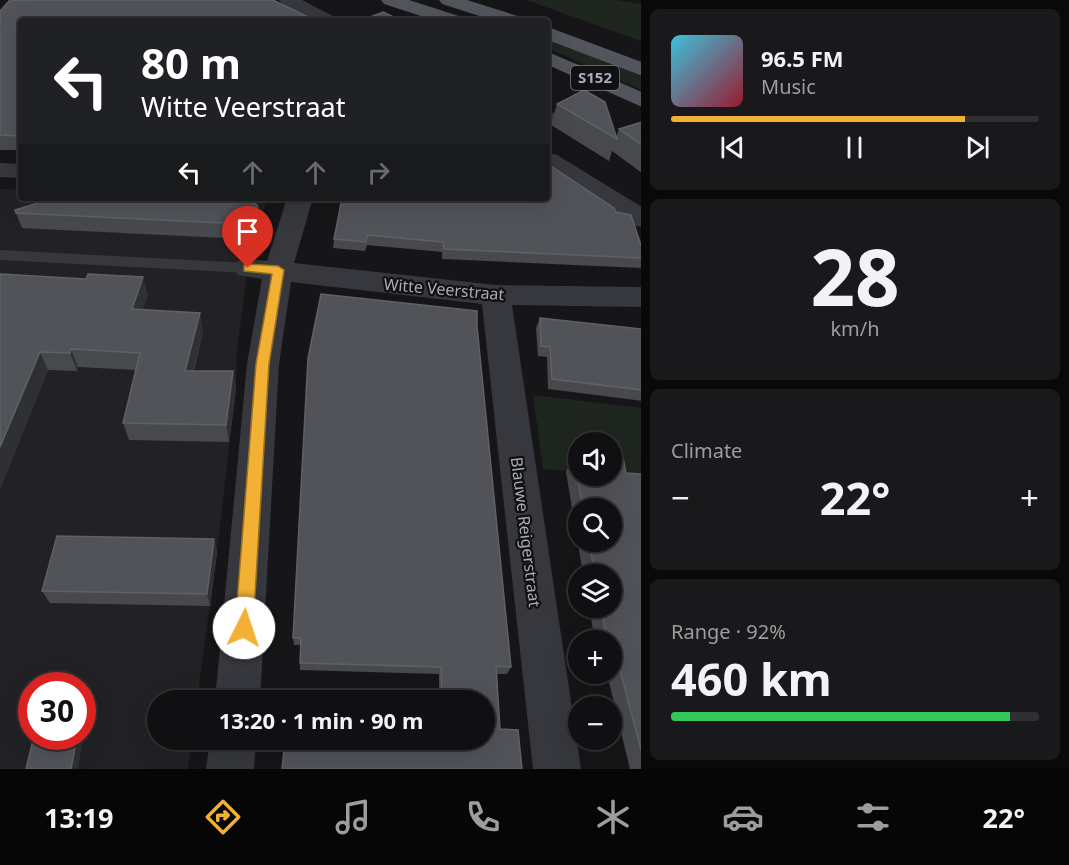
<!DOCTYPE html>
<html lang="en">
<head>
<meta charset="utf-8">
<style>
  body { margin:0; font-family:"Noto Sans",sans-serif; background:#19191b; color:#f1f3f6; height:100vh; display:flex; flex-direction:column; font-size:22px; white-space:nowrap }
  * { box-sizing:border-box; margin:0 }
  p { font-size:20px; color:#9c9d9f }
  .icon { flex:none; width:33px; height:33px; fill:none; stroke:currentColor; stroke-width:2; stroke-linecap:round; stroke-linejoin:round }
  .map { position:relative; flex:1; overflow:hidden }
  .side { display:flex; flex-direction:column; gap:9px; padding:9px; background:#09090a; width:428px }
  .side>* { flex:none }
  .banner { position:absolute; left:18px; top:18px; width:532px; height:183px; border-radius:6px; box-shadow:0 6px 24px #0002,0 0 0 2px #303032; background:#202124; color:#fff; overflow:hidden }
  .tools { position:absolute; left:568px; top:432px; display:grid; gap:12px }
  .tools a { display:grid; place-items:center; width:54px; height:54px; border-radius:50%; background:#101012; box-shadow:0 6px 24px #0002,0 0 0 2px #303032; font-size:30px }
  .speed { position:absolute; left:18px; top:672px; display:flex; gap:12px; font-size:30px; font-weight:700; text-align:center }
  .speed>* { display:grid; place-content:center; width:78px; height:78px; border-radius:50%; background:#101012; box-shadow:0 6px 24px #0002,0 0 0 2px #303032; line-height:1 }
  .speed .limit { border:9px solid #d22; background:#fff; color:#111 }
  .pin { position:absolute; display:grid; place-items:center; width:51px; height:51px; color:#fff; margin:-62px -26px; border-radius:50% 50% 50% 0; rotate:-45deg; box-shadow:0 0 6px #0007 }
  .pin .icon { rotate:45deg }
  .me { position:absolute; width:66px; margin:-33px; rotate:4deg; stroke-linejoin:round; filter:drop-shadow(0 0 4px #0008) }
  .turn { display:flex; align-items:center; gap:21px; height:126px; padding:0 24px; font-size:27px }
  .turn .icon { width:78px; height:78px; stroke-width:2.5 }
  .turn b { display:block; font-size:42px; line-height:51px }
  .lanes { display:flex; align-items:center; height:57px; padding:0 24px; background:#0003; justify-content:center; gap:30px; direction:ltr }
  .lanes .off { opacity:.35 }
  .big { font-size:45px; font-weight:700; line-height:1.1 }
  .side .card { flex:1; display:flex; flex-direction:column; justify-content:center; gap:9px; min-width:0; padding:0 21px; border-radius:9px; background:#19191b }
  .side .dial { align-items:center; gap:0 }
  .dial b { font-size:78px; line-height:1 }
  .song { display:flex; align-items:center; gap:18px }
  .cover { width:72px; height:72px; border-radius:9px; background:linear-gradient(135deg,hsl(190 70% 55%),hsl(350 70% 35%)) }
  .played { height:6px; border-radius:3px; background:linear-gradient(90deg,#f2b134 80%,#303032 80%) }
  .keys { display:flex; justify-content:space-around; direction:ltr }
  .heat { display:flex; justify-content:space-between; align-items:center; font-size:33px; direction:ltr }
  .charge { height:9px; border-radius:4px; background:linear-gradient(90deg,#34c759 92%,#303032 0) }
  .trip { position:absolute; left:147px; top:690px; width:348px; height:60px; border-radius:30px; background:#101012; box-shadow:0 6px 24px #0002,0 0 0 2px #303032; font-weight:700; line-height:60px; text-align:center }
  .dock { display:flex; height:96px; justify-content:space-around; align-items:center; background:#060607; color:#9c9d9f }
  .dock .icon { width:42px; height:42px }
  .dock .selected { color:#f2b134 }
  .dock b { font-size:27px; color:#f1f3f6 }
  main { display:flex; flex:1; min-height:0 }
  .map>svg:first-child { display:block }
</style>
</head>
<body>
<main>
<div class="map">
<svg width="642" height="769" viewBox="0 0 642 769">
  <rect width="100%" height="100%" fill="#161618"/>
  <path fill="#222225" fill-rule="evenodd" d="M0 189 21 190V198H180L266 202 248 268 237 350 236 389 217 552 197 700H158V740H192L188 769H0ZM32 686H82V736H32Z"/>
  <g fill="#1e261f">
    <path d="M526 0H616L641 4V41Z"/>
    <path d="M548 39 641 76V90L548 48Z"/>
    <path d="M533 395 641 408V476L612 474V442H579V472L543 469Z"/>
  </g>
  <g fill="none" stroke-linecap="round" stroke-linejoin="round">
    <g fill="#37383d" fill-rule="evenodd">
      <path d="M564 108 570 112 568 115 548 124V115Z"/>
      <path d="M0 250 248 263 256 268 248 273 0 260Z"/>
    </g>
    <g fill="#37383d" fill-rule="evenodd">
      <path d="M279 0H302L335 17 338 21H314L282 4Z"/>
      <path d="M548 153 557 155 642 207V227L633 225 548 170Z"/>
      <path d="M0 163 21 164V178L0 177Z"/>
      <path d="M287 198H313L294 263 496 285 642 287V307L512 305 581 769H533L482 304 291 282 279 364 260 700H215L247 364 262 279 238 275 234 268 238 261 248 259 267 261Z"/>
      <path d="M210 740H256L254 769H206Z"/>
    </g>
    <g fill="#53555c" fill-rule="evenodd">
      <path d="M381 0H409L462 17 465 21H436L384 4Z"/>
      <path d="M439 0H467L521 17 524 21H495L442 4Z"/>
      <path d="M548 27 642 62V76L548 40Z"/>
      <path d="M548 52 642 92V107L548 65Z"/>
    </g>
  </g>
  <g fill="#47494d" fill-rule="evenodd">
    <path d="M0 11 21 21V150H0Z"/>
    <path d="M557 104 616 137 619 129 642 122V173L612 151 609 161 551 125Z"/>
    <path d="M258 207 260 222 247 229 245 239 22 228 16 213Z"/>
    <path d="M616 212 642 248V266L640 268 442 259V252L367 245 365 251 333 248 334 239Z"/>
    <path d="M0 274 148 295 143 309 203 331 194 371H233L236 389 229 442 129 440 123 423 136 370 78 367 77 371 48 370 0 489Z"/>
    <path d="M540 318 642 329V401L548 389 547 357 538 356 536 328Z"/>
    <path d="M477 326 511 667 507 674H497L500 729 484 740V700H439V674L300 670V645H294L293 638Z"/>
    <path d="M573 456 626 473 642 474V769H630L607 674H612V640H595L589 608H612V574H583L566 472ZM579 508H612V542H579Z"/>
    <path d="M214 539 217 552 210 606 50 603 42 591Z"/>
  </g>
  <g fill="#2f3033">
    <path d="M258 207 260 222 247 229 245 239 244 224 246 213Z"/>
    <path d="M143 277 148 295 137 327 132 309Z"/>
    <path d="M200 313 203 331 189 388 185 371Z"/>
    <path d="M71 349 78 367 77 371 70 353Z"/>
    <path d="M40 352 48 370 0 489V447Z"/>
    <path d="M233 371 236 389 229 442 226 425Z"/>
    <path d="M214 539 217 552 210 606 207 594Z"/>
    <path d="M82 716 86 721 78 769H71L77 736H82Z"/>
  </g>
  <g fill="#525359" stroke="#5f6168" stroke-width="1.5">
    <path d="M10 0H273L316 21H21V136L0 135V11Z"/>
    <path d="M383 12 402 21H360Z"/>
    <path d="M584 90 605 102 617 139 557 104Z"/>
    <path d="M642 122V145L619 129Z"/>
    <path d="M548 164 614 208 616 212 631 215 642 248V258L444 249 443 242 367 235 366 242 334 239 342 198H548Z"/>
    <path d="M54 198H252L258 207 246 213 244 224 16 213 15 210Z"/>
    <path d="M0 274 86 279 88 274 143 277 132 309 200 313 185 371H233L226 425 123 423 140 353 71 349 70 353 40 352 0 447Z"/>
    <path d="M321 294 477 311V326L511 667 496 666 500 729 518 730 522 769H282L285 740H484V700H442L441 667 300 663 301 638H293L308 358Z"/>
    <path d="M540 318 642 329V390L552 379 550 347 541 346Z"/>
    <path d="M573 456H579V476H612V458H623L626 473 642 474V753L616 655H612V640H607L601 608H612V574H595L589 542H612V508H583Z"/>
    <path d="M57 536 214 539 207 594 42 591Z"/>
    <path d="M34 736H77L71 769H26Z"/>
  </g>
  <path fill="#f2b134" stroke="#9d7322" stroke-width="1.5" d="M248 264 278 266 284 270 269 364 253 628 250 634 244 637 238 634 235 628 256 364 272 274 244 271V265Z"/>
  <g text-anchor="middle" stroke-width="4.5" stroke-linejoin="round" paint-order="stroke">
    <rect fill="#111113" stroke="#7b7e86" stroke-width="1.5" x="571" y="66" width="48" height="24" rx="4.5"/>
    <g font-size="15" font-weight="bold" fill="#a8adb8">
      <text x="595" y="83">S152</text>
    </g>
    <g font-size="16" fill="#a8adb8" stroke="#111113">
      <text transform="translate(444 289) rotate(5)" y="6">Witte Veerstraat</text>
      <text transform="translate(526 532) rotate(83)" y="6">Blauwe Reigerstraat</text>
    </g>
  </g>
</svg>
<div class="tools">
<a><svg class="icon" aria-label="sound" viewBox="0 0 24 24"><path d="M4 9h4l5-4v14l-5-4H4zM17 9q2 3 0 6"/></svg></a>
<a><svg class="icon" aria-label="search" viewBox="0 0 24 24"><circle cx="10" cy="10" r="6"/><path d="M15 15l6 6"/></svg></a>
<a><svg class="icon" aria-label="layers" viewBox="0 0 24 24"><path d="M12 4l9 5-9 5-9-5zM3 14l9 5 9-5"/></svg></a>
<a>+</a>
<a>−</a>
</div>
<div class="speed"><div class="limit">30</div></div>
<div class="pin" style="left:248px;top:268px;background:#d93025"><svg class="icon" aria-label="arrive" viewBox="0 0 24 24"><path d="M6 21V4h12l-3 4 3 4H6"/></svg></div>
<svg class="me" style="left:244px;top:628px" viewBox="-20 -20 40 40"><circle r="19" fill="#fff"/><path d="M0-13L10 11 0 6-10 11z" fill="#f2b134"/></svg>
<div class="trip">13:20 · 1 min · 90 m</div>
<div class="banner">
<div class="turn"><svg class="icon" aria-label="left" viewBox="0 0 24 24"><path d="M17 20v-9H6M10 6l-5 5 5 5"/></svg><div><b>80 m</b>Witte Veerstraat</div></div>
<div class="lanes"><svg class="icon" aria-label="left" viewBox="0 0 24 24"><path d="M17 20v-9H6M10 6l-5 5 5 5"/></svg><svg class="icon off" aria-label="ahead" viewBox="0 0 24 24"><path d="M12 20V5M6 11l6-6 6 6"/></svg><svg class="icon off" aria-label="ahead" viewBox="0 0 24 24"><path d="M12 20V5M6 11l6-6 6 6"/></svg><svg class="icon off" aria-label="right" viewBox="0 0 24 24"><path d="M7 20v-9h11M14 6l5 5-5 5"/></svg></div>
</div>
</div>
<section class="side">
<div class="card">
<div class="song"><i class="cover"></i><div><b>96.5 FM</b><p>Music</p></div></div>
<div class="played"></div>
<div class="keys"><svg class="icon" aria-label="previous" viewBox="0 0 24 24"><path d="M18 5L8 12l10 7zM5 5v14"/></svg><svg class="icon" aria-label="pause" viewBox="0 0 24 24"><path d="M8 5v14M16 5v14"/></svg><svg class="icon" aria-label="next" viewBox="0 0 24 24"><path d="M6 5l10 7-10 7zM19 5v14"/></svg></div>
</div>
<div class="card dial"><b>28</b><p>km/h</p></div>
<div class="card"><p>Climate</p>
<div class="heat"><a>−</a><b class="big">22°</b><a>+</a></div>
</div>
<div class="card"><p>Range · 92%</p><b class="big">460 km</b><div class="charge"></div></div>
</section>
</main>
<nav class="dock">
<b>13:19</b>
<svg class="icon selected" aria-label="directions" viewBox="0 0 24 24"><path d="M12 3l9 9-9 9-9-9zM9 14v-3h6M13 9l2 2-2 2"/></svg>
<svg class="icon" aria-label="music" viewBox="0 0 24 24"><path d="M9 18V5l10-2v13"/><circle cx="6" cy="18" r="3"/><circle cx="16" cy="16" r="3"/></svg>
<svg class="icon" aria-label="phone" viewBox="0 0 24 24"><path d="M5 4h4l2 5-3 2q2 4 5 5l2-3 5 2v4C11 20 4 13 5 4z"/></svg>
<svg class="icon" aria-label="climate" viewBox="0 0 24 24"><path d="M12 3v18M4 7l16 10M4 17L20 7"/></svg>
<svg class="icon" aria-label="car" viewBox="0 0 24 24"><path d="M5 17H2v-5l4-1 3-4h7l3 4 3 1v5h-3M9 17h6M6 11h13"/><circle cx="7" cy="17" r="2"/><circle cx="17" cy="17" r="2"/></svg>
<svg class="icon" aria-label="filters" viewBox="0 0 24 24"><path d="M4 7h16M4 17h16"/><circle cx="9" cy="7" r="2"/><circle cx="15" cy="17" r="2"/></svg>
<b>22°</b>
</nav>
</body>
</html>
